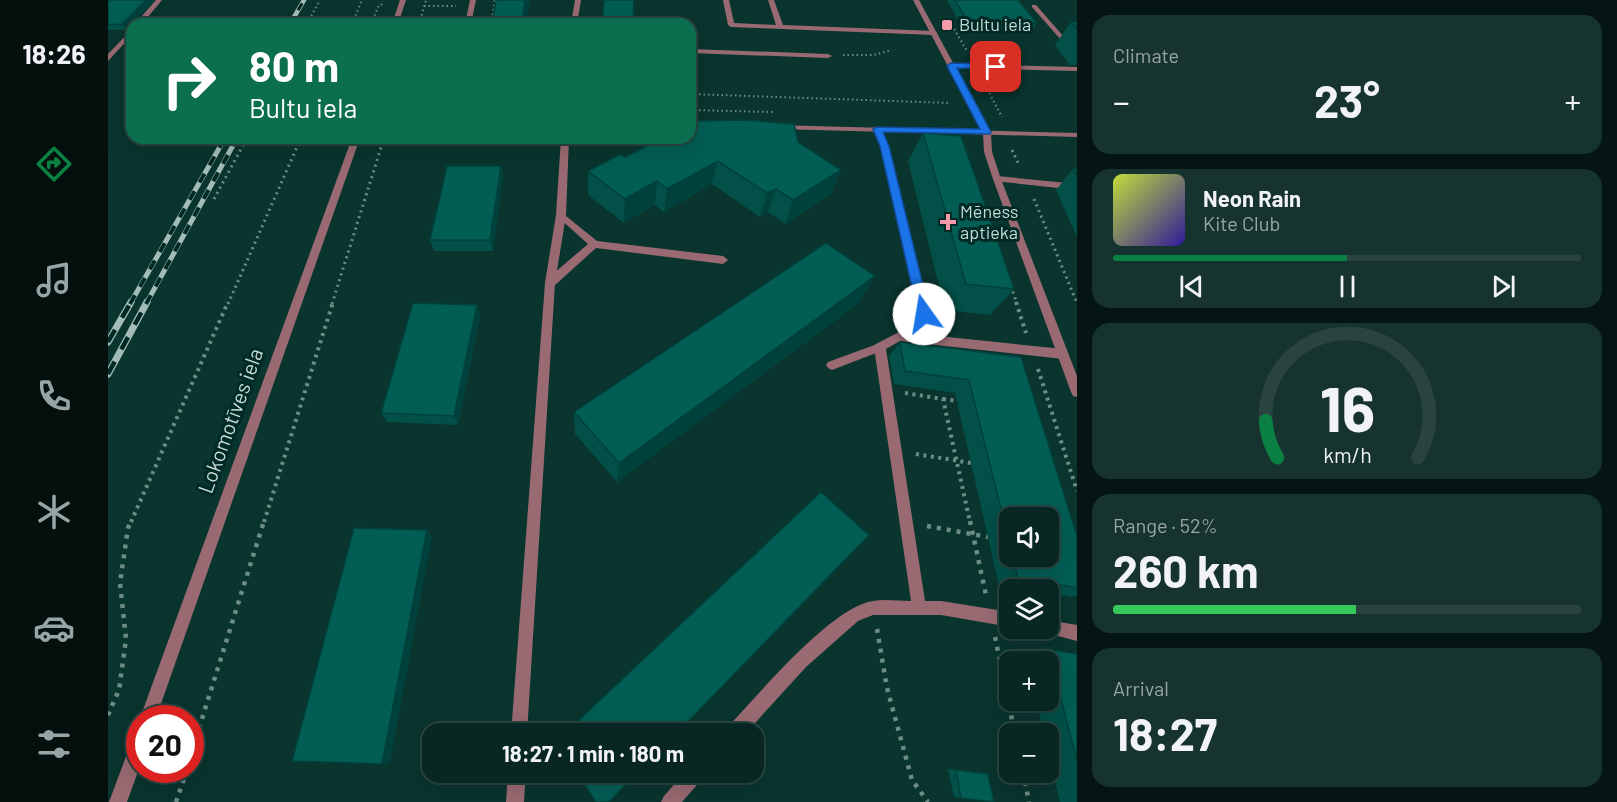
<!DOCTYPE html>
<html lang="en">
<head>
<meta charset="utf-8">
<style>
  body { margin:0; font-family:Barlow,sans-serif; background:#16332f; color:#f1f3f6; height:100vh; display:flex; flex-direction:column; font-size:22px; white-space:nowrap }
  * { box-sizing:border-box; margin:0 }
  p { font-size:20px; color:#98a5a5 }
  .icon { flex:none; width:33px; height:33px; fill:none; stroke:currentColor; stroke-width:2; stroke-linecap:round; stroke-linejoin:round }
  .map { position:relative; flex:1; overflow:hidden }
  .sheet { display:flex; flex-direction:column; gap:15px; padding:15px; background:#041513; width:540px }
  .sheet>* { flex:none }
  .banner { position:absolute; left:18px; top:18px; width:570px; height:126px; border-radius:18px; box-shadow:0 6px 24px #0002,0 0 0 2px #294440; background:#0b6e4f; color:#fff; overflow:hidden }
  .tools { position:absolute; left:891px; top:507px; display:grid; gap:12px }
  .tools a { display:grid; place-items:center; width:60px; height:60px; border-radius:12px; background:#082722; box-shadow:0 6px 24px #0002,0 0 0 2px #294440; font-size:30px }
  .speed { position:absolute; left:18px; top:705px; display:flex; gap:12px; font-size:30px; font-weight:700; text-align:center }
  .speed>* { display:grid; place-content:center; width:78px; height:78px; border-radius:50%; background:#082722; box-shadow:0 6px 24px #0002,0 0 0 2px #294440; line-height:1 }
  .speed .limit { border:9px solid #d22; background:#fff; color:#111 }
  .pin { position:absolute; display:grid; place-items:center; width:51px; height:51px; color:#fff; margin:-26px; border-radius:12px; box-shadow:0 3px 9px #0006 }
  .me { position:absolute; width:66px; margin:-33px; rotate:347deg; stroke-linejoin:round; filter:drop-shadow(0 0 4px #0008) }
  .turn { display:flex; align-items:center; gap:21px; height:126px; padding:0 24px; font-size:27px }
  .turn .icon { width:78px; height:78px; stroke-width:2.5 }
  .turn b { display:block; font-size:42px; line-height:51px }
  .big { font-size:45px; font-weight:700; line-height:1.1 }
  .sheet .tile { flex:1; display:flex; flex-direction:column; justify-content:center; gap:9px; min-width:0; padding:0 21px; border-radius:18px; background:#16332f }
  .sheet .dial { align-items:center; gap:0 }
  .dial svg { height:156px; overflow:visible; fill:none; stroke:#294440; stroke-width:7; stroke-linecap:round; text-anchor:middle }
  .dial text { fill:#f1f3f6; stroke:none }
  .song { display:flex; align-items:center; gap:18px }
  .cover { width:72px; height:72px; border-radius:9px; background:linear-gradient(135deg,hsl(70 70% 55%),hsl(250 70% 35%)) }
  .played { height:6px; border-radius:3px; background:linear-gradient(90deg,#0b8043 50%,#294440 50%) }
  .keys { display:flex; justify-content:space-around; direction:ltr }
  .heat { display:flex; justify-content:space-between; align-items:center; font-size:33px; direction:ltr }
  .charge { height:9px; border-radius:4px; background:linear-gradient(90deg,#34c759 52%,#294440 0) }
  .trip { position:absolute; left:314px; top:723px; width:342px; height:60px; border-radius:18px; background:#082722; box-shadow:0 6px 24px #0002,0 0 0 2px #294440; font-weight:700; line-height:60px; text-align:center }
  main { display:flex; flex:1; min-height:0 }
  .menu { display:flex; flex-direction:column; width:108px; justify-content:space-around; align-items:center; background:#03100e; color:#98a5a5 }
  .menu .icon { width:42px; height:42px }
  .menu .on { color:#0b8043 }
  .menu b { font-size:27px; color:#f1f3f6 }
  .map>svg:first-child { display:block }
</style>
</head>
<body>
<main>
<nav class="menu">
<b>18:26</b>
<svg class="icon on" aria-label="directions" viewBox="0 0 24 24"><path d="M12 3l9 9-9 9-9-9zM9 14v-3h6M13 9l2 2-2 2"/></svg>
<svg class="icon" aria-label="music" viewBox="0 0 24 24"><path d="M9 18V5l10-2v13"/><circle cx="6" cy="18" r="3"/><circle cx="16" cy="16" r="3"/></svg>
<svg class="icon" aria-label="phone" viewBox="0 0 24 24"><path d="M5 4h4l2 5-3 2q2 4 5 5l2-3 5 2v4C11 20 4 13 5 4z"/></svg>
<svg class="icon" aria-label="climate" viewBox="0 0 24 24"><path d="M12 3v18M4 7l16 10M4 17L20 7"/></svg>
<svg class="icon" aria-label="car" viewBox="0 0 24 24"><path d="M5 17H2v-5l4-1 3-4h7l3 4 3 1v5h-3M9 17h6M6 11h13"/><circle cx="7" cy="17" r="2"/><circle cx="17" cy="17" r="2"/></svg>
<svg class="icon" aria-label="filters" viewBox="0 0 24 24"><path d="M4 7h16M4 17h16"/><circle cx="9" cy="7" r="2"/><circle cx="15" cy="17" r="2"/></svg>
</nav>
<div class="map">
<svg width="969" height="802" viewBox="0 0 969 802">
  <rect width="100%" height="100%" fill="#0a342e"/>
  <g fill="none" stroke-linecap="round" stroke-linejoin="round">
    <g stroke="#6e8c87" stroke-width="2" stroke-dasharray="1.5 3" stroke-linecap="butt">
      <path d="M316 6H348"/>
      <path d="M313 16 323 24"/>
      <path d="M199 24 212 0"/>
      <path d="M244 24 254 0"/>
      <path d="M263 24 271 5 275 4"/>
      <path d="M311 24 318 0"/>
      <path d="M383 24 387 0"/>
      <path d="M846 29 859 51"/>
      <path d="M735 55H766L784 50"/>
      <path d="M875 81 894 117"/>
      <path d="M582 94 842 103"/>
      <path d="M582 110 665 112"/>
    </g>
    <g stroke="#6e8c87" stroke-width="3" stroke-dasharray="2 4" stroke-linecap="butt">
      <path d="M904 150 911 165"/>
      <path d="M106 199 139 138"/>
      <path d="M926 199 969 303"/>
      <path d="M903 286 909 304"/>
      <path d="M120 304 193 138"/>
      <path d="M224 304 276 138"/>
    </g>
    <g stroke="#6e8c87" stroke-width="4" stroke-dasharray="3 4.5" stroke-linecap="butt">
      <path d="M908 302 918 333"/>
      <path d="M930 369 969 491"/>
      <path d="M797 393 835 399 862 522"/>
      <path d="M835 399 849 401"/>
      <path d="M808 454 863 463"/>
      <path d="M23 522 120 302"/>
      <path d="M156 522 225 302"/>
    </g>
    <g stroke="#6e8c87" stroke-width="4.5" stroke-dasharray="4 6" stroke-linecap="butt">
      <path d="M862 521 878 595"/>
      <path d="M819 526 880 537"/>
      <path d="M769 629 779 688 804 780 820 802"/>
      <path d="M887 637 907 734"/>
      <path d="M0 715 11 690 18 639 12 583 20 528 23 521"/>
      <path d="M82 757 156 521"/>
      <path d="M915 772 921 802"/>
      <path d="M68 802 79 770"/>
    </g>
    <g fill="#996a72" fill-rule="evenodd">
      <path d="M48 0H54L34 24H27Z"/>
      <path d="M615 0H621L626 23 668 25 660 0H666L675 25 826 31 829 33 826 35 623 27 620 25Z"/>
      <path d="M924 5H928L969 52V58L924 7Z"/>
      <path d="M24 29V35L0 61V54Z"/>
      <path d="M582 49 720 54 724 56 720 58 582 53Z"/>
      <path d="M766 127H772L780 146 821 314 816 318 811 314 772 146 765 129Z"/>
      <path d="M453 212 489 241 615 256 620 260 615 264 488 248 446 286 442 287 437 283 438 280 480 244 450 217 448 215Z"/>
      <path d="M772 343 778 347 776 350 724 370 720 368 718 365 720 362Z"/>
    </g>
    <g fill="#996a72" fill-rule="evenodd">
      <path d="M362 0H368L363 24H357Z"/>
      <path d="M467 0H473L469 24H463Z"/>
      <path d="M840 64 969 67V71L843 68H840Z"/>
      <path d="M667 125 969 133V137L670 129 666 127Z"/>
      <path d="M453 138H461L458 215 447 283 419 734H403L437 283 448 215Z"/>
      <path d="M889 176 969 184V190L886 181V177Z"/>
      <path d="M791 332 955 349 961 354 955 359 792 341 778 349 817 601H833L902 612V627L833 615H765L750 621 698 667 637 734H617L619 728C650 695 723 607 765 601 777 599 791 601 803 601L766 347 768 344Z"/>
      <path d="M940 620 969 625V641L935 632 933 628H940Z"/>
      <path d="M400 772H418L416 802H398Z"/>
      <path d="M577 772H597L595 778 574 802H553L556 796Z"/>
    </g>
    <g fill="#996a72" fill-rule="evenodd">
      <path d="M292 0H298L290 24H284Z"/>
      <path d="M805 0H811L883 133 884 152 893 179 969 376V397L965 396 963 392 885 179 876 152 875 133Z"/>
      <path d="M244 138H252L48 718H32Z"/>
      <path d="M32 733V766L19 802H1L26 735Z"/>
    </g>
    <g stroke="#a4bcb8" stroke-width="4.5">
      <path id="rail-far2" d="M182 24 196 0"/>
    </g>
    <g stroke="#a4bcb8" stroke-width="5">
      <g id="rail-far1">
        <path d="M22 304 117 138"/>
        <path d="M38 304 129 138"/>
      </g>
    </g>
    <g stroke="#a4bcb8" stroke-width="7">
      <g id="rail">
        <path d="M0 342 23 302"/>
        <path d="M0 374 39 302"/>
      </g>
    </g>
    <use href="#rail-far2" stroke="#002a25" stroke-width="3" stroke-dasharray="8" stroke-linecap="butt"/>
    <use href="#rail-far1" stroke="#002a25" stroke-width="4" stroke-dasharray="10" stroke-linecap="butt"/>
    <use href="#rail" stroke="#002a25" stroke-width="4.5" stroke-dasharray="14" stroke-linecap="butt"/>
  </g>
  <g fill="#025048" fill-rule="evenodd">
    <path d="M0 0H47L18 30H0Z"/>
    <path d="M839 0H910L929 23 924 31 858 29 853 25Z"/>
    <path d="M963 22H969V65H962L947 45Z"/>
    <path d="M815 133 906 289 882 315 837 310 800 161Z"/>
    <path d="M690 142 733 170 723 194 677 224 660 212 652 217 604 184 556 212 547 205 516 223 480 195V171L517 157Z"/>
    <path d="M393 166 395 178 385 251H326L322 240Z"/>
    <path d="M965 169H969V237L948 190Z"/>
    <path d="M751 303 509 482 467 434 466 412Z"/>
    <path d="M369 305 372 316 350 425 279 422 273 413Z"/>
    <path d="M792 342 913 357 969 536V595L964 597 940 593V590H916L891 586 847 393 786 384 781 356ZM902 518 940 556H902Z"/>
    <path d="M940 649 969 654V802H952L940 752V734H936L928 700H940V662H919L917 654Z"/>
    <path d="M840 769 880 774 882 802 846 797Z"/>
  </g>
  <g fill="#01413b">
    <path d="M38 0H47L18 30 14 24Z"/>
    <path d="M417 0H422L419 24H414Z"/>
    <path d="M610 161 604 184 556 212 559 189Z"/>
    <path d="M393 166 395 178 385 251 382 240Z"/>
    <path d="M733 170 723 194 677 224 685 200Z"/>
    <path d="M549 181 547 205 516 223 517 199Z"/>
    <path d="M668 189 660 212 652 217 659 193Z"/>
    <path d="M767 276 751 303 509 482 511 463Z"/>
    <path d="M369 305 372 316 350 425 346 416Z"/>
    <path d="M319 530 324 537 282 763 274 764Z"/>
  </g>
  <g fill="#025d54" stroke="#01413b" stroke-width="1.5">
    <path d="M0 0H38L14 24 0 25Z"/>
    <path d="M388 0H417L414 23 384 24Z"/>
    <path d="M496 0H526L525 24H494Z"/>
    <path d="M847 0H910L929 23 862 21 857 17Z"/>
    <path d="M963 22H969V29Z"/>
    <path d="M636 120 686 124 690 142 733 170 685 200 668 189 659 193 610 161 559 189 549 181 517 199 480 171 513 154 517 157 554 138H582V123L586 121Z"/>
    <path d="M815 133 853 136 906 289 858 284Z"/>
    <path d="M339 166H393L382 240H322Z"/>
    <path d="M965 169H969V176Z"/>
    <path d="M718 243 767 276 511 463 466 412Z"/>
    <path d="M305 303 369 305 346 416 273 413Z"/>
    <path d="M792 342 913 357 969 536V588L910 578 904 556H940V518H902V545L861 380 797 371Z"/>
    <path d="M713 492 761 535 568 734H456Z"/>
    <path d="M246 528 319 530 274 764 184 761Z"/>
    <path d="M940 649 969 654V761Z"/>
    <path d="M848 770 880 774 886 802 853 798Z"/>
    <path d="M468 772H530L501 802H488Z"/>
  </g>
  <path fill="#1a73e8" stroke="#114b97" stroke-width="1.5" d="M843 63 888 64 892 67 888 69 849 68 883 132 882 134 775 132 781 146 822 314 816 318 810 314 772 146 765 129 769 127 872 129 839 66Z"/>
  <g fill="#f39aaa" stroke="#002a25" stroke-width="2">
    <rect x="833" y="19" width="12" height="12" rx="3"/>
    <path d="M837 213h6v6h6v6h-6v6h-6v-6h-6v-6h6z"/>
  </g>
  <g text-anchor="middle" stroke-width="6" stroke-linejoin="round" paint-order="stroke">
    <g font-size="18" fill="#c5d9d5" stroke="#002a25" text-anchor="start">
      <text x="851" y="31">Bultu iela</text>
      <text x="852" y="218">Mēness<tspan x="852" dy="21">aptieka</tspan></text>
    </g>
    <g font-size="21" fill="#c5d9d5" stroke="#002a25">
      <text transform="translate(123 421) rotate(-70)" y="7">Lokomotīves iela</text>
    </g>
  </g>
</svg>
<div class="tools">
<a><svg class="icon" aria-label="sound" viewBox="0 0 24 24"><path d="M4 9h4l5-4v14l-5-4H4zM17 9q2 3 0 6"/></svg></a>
<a><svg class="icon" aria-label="layers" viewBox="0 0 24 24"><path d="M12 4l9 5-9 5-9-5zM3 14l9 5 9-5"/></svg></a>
<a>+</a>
<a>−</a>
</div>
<div class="speed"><div class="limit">20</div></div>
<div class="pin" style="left:888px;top:67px;background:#d93025"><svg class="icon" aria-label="arrive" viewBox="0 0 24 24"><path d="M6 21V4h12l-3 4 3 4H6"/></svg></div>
<svg class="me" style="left:816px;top:314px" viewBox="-20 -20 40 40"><circle r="19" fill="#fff"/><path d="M0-13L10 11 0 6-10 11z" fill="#1a73e8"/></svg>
<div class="trip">18:27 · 1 min · 180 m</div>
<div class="banner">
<div class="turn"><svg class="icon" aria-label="right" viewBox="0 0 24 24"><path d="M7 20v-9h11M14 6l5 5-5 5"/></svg><div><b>80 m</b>Bultu iela</div></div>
</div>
</div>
<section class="sheet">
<div class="tile"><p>Climate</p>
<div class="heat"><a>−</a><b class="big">23°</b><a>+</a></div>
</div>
<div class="tile">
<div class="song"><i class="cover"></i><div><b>Neon Rain</b><p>Kite Club</p></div></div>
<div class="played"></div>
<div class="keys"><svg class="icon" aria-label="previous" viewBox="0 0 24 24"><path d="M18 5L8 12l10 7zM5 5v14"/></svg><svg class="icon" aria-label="pause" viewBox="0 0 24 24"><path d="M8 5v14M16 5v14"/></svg><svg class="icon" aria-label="next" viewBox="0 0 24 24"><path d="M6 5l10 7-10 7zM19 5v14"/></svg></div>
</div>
<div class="tile dial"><svg viewBox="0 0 100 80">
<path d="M14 69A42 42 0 1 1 86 69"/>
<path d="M14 69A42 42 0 0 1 8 50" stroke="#0b8043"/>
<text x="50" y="56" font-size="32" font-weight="700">16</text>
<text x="50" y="72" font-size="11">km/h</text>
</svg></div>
<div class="tile"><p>Range · 52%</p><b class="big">260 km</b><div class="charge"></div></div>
<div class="tile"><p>Arrival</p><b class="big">18:27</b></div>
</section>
</main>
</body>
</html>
